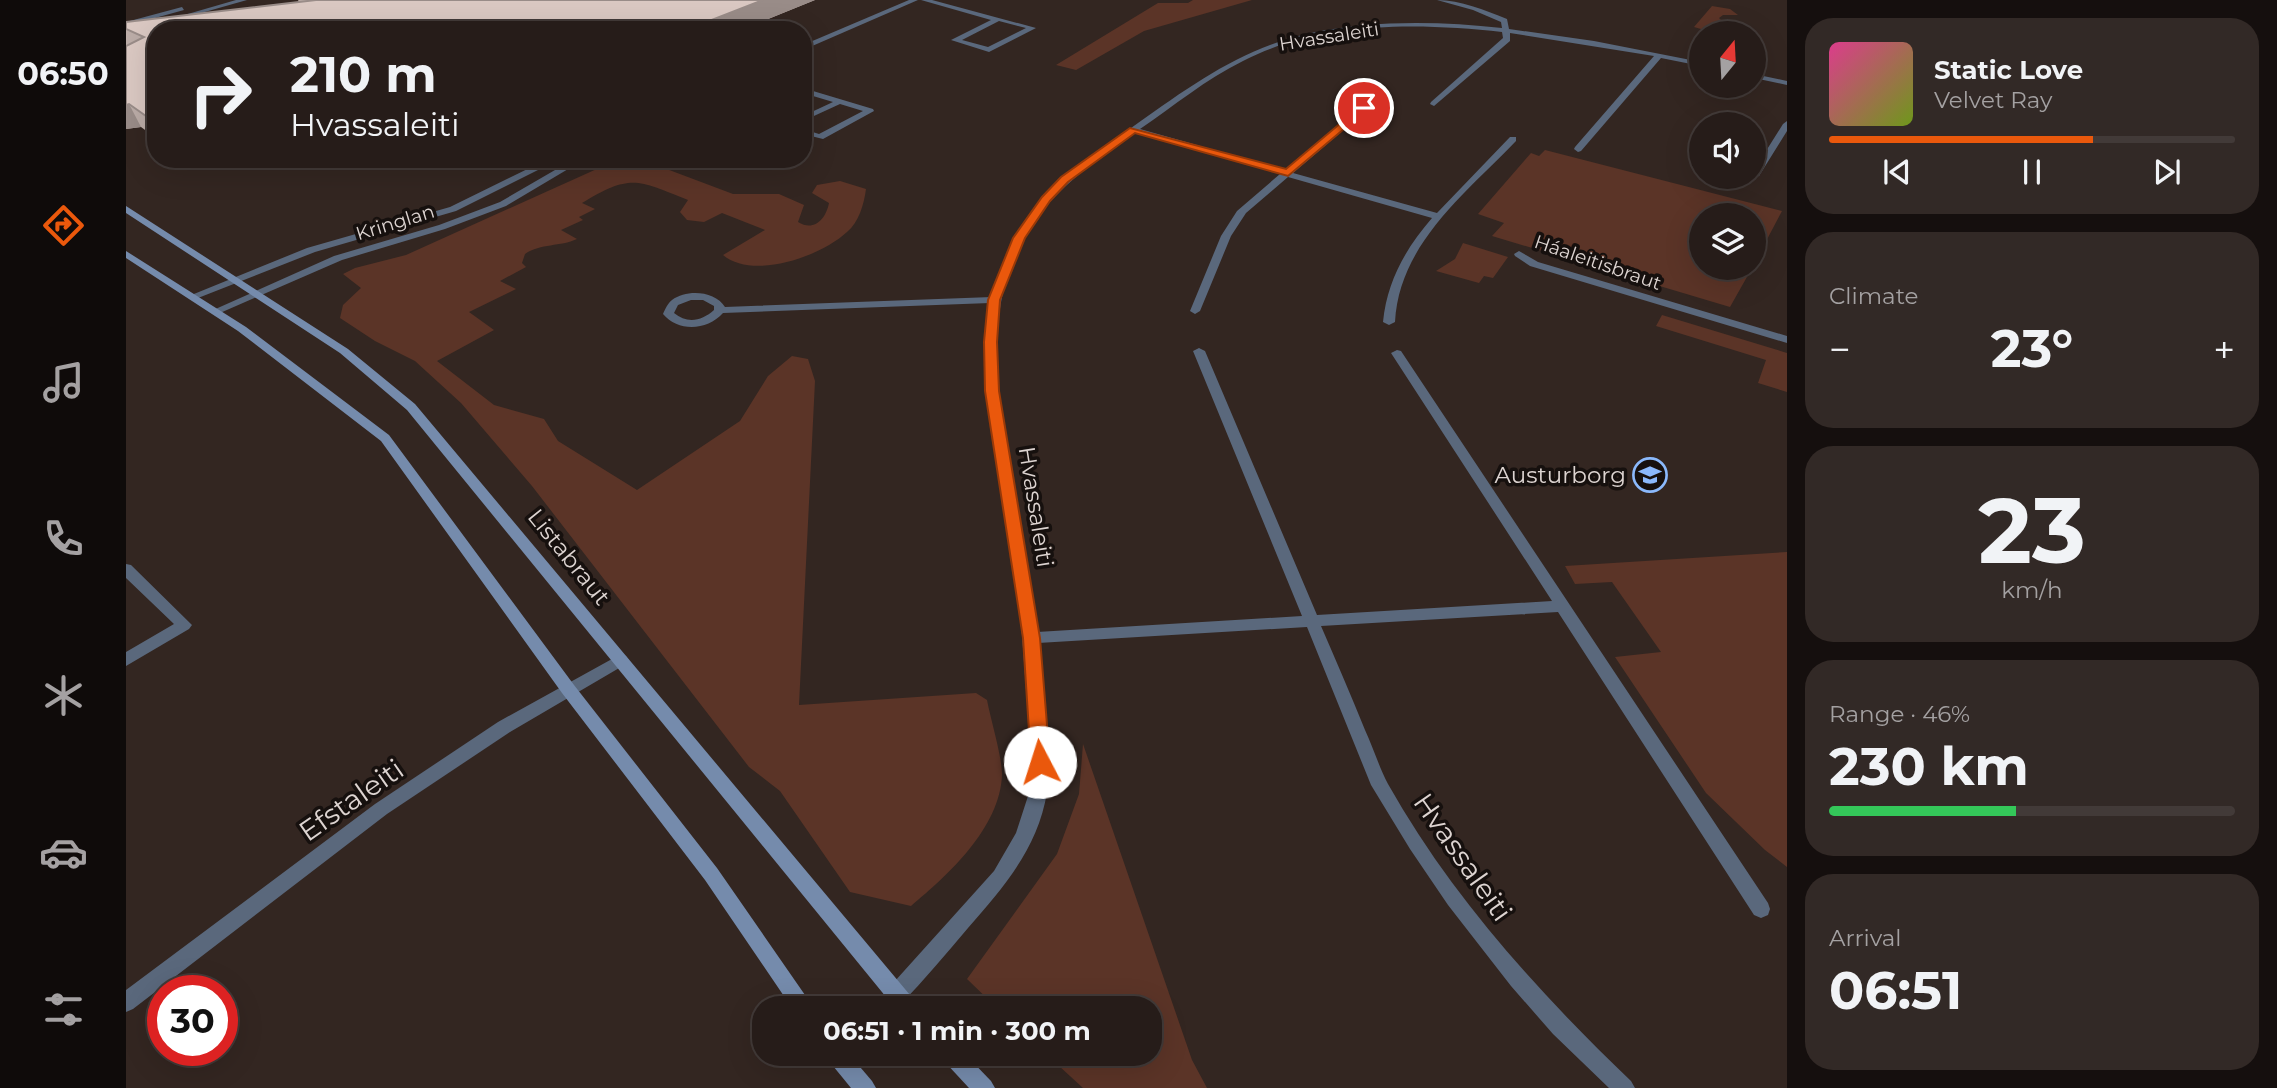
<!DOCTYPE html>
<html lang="en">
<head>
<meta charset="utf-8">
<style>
  body { margin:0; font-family:Montserrat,sans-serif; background:#322926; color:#f1f3f6; height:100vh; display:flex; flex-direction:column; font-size:26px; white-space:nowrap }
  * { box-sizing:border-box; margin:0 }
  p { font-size:23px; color:#a4a1a2 }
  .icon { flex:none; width:38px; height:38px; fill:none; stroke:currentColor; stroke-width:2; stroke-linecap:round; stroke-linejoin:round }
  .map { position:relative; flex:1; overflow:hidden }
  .side { display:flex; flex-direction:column; gap:18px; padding:18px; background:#150f0e; width:490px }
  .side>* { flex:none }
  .guide { position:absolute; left:21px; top:21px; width:665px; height:147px; border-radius:28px; box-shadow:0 7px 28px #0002,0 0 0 2px #423a38; background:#261c19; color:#f1f3f6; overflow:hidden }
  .needle { width:46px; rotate:18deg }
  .controls { position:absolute; left:1563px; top:21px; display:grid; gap:14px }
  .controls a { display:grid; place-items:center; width:77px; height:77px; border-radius:50%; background:#261c19; box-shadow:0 7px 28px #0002,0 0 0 2px #423a38; font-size:35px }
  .speed { position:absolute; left:21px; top:975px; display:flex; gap:14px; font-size:35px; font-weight:700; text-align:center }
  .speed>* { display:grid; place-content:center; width:91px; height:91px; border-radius:50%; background:#261c19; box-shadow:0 7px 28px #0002,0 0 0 2px #423a38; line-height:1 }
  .speed .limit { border:10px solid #d22; background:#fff; color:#111 }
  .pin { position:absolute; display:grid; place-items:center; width:60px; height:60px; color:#fff; margin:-30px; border:4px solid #fff; border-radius:50%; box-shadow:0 2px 7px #0007 }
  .me { position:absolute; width:77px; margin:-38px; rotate:355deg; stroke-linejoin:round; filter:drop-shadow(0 0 5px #0008) }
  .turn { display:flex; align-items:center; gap:24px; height:147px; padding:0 28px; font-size:32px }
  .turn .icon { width:91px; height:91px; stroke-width:2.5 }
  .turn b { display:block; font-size:49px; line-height:60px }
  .big { font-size:52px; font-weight:700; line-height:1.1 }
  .side .card { flex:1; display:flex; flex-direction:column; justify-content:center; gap:10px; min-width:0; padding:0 24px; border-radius:28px; background:#322926 }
  .side .dial { align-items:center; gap:0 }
  .dial b { font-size:91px; line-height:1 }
  .song { display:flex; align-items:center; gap:21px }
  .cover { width:84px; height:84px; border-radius:10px; background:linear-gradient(135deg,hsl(330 70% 55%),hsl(80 70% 35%)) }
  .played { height:7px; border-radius:4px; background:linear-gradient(90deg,#ea580c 65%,#423a38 65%) }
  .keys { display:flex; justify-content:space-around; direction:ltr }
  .heat { display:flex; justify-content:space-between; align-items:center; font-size:38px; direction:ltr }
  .charge { height:10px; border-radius:5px; background:linear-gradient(90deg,#34c759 46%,#423a38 0) }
  .trip { position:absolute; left:626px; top:996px; width:410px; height:70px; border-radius:28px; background:#261c19; box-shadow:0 7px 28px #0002,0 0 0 2px #423a38; font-weight:700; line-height:70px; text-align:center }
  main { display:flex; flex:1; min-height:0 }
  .tabs { display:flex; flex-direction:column; width:126px; justify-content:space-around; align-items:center; background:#0f0b0a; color:#a4a1a2 }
  .tabs .icon { width:49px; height:49px }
  .tabs .current { color:#ea580c }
  .tabs b { font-size:32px; color:#f1f3f6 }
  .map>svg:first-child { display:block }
</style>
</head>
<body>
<main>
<nav class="tabs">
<b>06:50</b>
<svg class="icon current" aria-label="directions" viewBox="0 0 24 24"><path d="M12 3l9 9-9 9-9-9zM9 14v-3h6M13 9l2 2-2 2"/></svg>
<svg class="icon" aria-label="music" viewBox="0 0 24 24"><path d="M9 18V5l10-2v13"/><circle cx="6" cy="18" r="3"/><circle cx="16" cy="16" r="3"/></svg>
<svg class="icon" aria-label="phone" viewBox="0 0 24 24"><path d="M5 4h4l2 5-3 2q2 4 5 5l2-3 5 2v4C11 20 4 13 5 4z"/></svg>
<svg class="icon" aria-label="climate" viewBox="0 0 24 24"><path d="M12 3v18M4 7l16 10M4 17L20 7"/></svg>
<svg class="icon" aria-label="car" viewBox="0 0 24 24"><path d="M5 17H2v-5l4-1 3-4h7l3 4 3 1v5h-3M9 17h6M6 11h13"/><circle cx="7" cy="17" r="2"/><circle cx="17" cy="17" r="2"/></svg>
<svg class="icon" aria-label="filters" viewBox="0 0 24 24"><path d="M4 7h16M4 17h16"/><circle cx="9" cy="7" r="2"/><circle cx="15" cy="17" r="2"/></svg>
</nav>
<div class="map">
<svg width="1661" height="1088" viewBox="0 0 1661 1088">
  <rect width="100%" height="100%" fill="#332621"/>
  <g fill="#5b3427">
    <path d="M1067 0H1126L1018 31 950 70 930 65 1032 3H1062Z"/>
    <path d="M1586 6 1604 9 1612 15H1597L1593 18 1596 21 1587 27 1589 30 1582 31 1568 27Z"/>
    <path d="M1419 150 1656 211 1628 264V215H1575V268H1626L1604 307 1366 236 1378 223 1352 214 1405 153 1413 156Z"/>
    <path d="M498 164 530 165 607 194H653L678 205 672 222C688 232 700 219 703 203L686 193 691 185 714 181 740 189C738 204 733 222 721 232 694 257 627 280 597 255L639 230 596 213 578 222 561 220 554 212 562 200C512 180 505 173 456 203L469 209 453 217 457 220 435 230 451 239C434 247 415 243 399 254L396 263 400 267 374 281 390 289 343 312 368 330 311 361 368 405 418 419 432 441 511 490 614 421 642 376 666 356 682 359 689 381 673 705 850 693 861 700C865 721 876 756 876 775 874 828 822 875 785 906L724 892 654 791 623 767 406 486 335 403 289 361 249 341 214 318 217 305 235 288 217 274 229 268 280 255 473 168Z"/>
    <path d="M1337 243 1382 257 1367 278 1358 276 1353 283 1310 271 1329 259Z"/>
    <path d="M1536 315 1661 353V392L1632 383 1640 360 1530 326Z"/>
    <path d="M1661 552V867L1639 850 1580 793 1489 657 1535 652 1486 582 1449 584 1439 566Z"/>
    <path d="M957 744 1066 1060 1081 1088H957L920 1054H1024V1008H871L841 979 931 854 953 794Z"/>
  </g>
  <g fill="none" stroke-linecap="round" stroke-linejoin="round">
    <g fill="#5a687c" fill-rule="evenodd">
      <path d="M110 0H121L47 21 41 20Z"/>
      <path d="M783 0H792L677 50V45Z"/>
      <path d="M795 0H806L910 28 863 52 825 40 865 20ZM873 21 900 28 862 47 836 40Z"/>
      <path d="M1311 0C1335 0 1358 10 1381 19L1383 29 1468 41 1575 62V66L1535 58 1455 151 1452 152 1448 149 1449 147 1528 56 1384 33V41L1308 106 1304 104 1305 102 1377 38 1376 32C1292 23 1194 21 1117 61 1080 79 1048 106 1014 129L1159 170 1235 106H1241V110L1167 173 1311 213 1384 137H1390V141C1340 193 1273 244 1269 322L1263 325 1257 322C1261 281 1280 248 1306 218L1162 177 1120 213 1105 236 1074 311 1069 314 1064 311 1095 236 1111 211 1154 174 1008 133C967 162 922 194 897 239 851 322 877 423 893 511 900 551 906 591 911 632L1176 616 1067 351 1073 348 1079 351 1191 615 1426 601 1265 353 1271 350 1275 351 1642 903 1644 909 1642 915 1635 918 1628 915 1432 612 1195 626C1210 661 1225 695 1239 730 1247 747 1253 767 1262 784 1325 896 1413 993 1505 1081L1509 1088H1483L1427 1034 1385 986 1322 905 1284 849 1245 785 1181 627 912 643C917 686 927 750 921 792 912 848 878 887 842 928 820 954 798 980 775 1004L772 1008H748L751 1001 868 871 890 833 903 793 905 758 896 635 883 537 861 402 860 342 864 303 597 313C581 331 552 332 537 314 539 309 542 303 546 300 561 289 589 291 599 307L866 297C875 265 886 237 906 211 934 175 975 149 1012 123 1067 84 1118 47 1185 33 1247 20 1313 21 1376 28L1375 22 1347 10ZM565 300H577L588 306V310C576 321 561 324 548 313L552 305Z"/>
      <path d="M56 7 58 10 0 26V22Z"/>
      <path d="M1628 74 1661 81V85L1628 78Z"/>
      <path d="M677 88 747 109 748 111 697 139 677 134V129L693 134 737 111 714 104 677 121V116L707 102 677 93Z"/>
      <path d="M1661 121V131L1633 176 1625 178 1628 177V170L1657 124Z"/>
      <path d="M422 159H434L330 211 189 252 72 298H64L63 296 181 248 324 207Z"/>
      <path d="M448 159H459L380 206 319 229 216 260 94 313 90 314 85 311 208 256 313 225 374 202Z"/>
      <path d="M1393 251 1412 262 1661 336V343L1404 266 1389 256 1388 254Z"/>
      <path d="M0 564 5 565 66 625 63 629 0 666V652L48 624 0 578Z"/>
      <path d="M495 654 500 656 503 660 500 664 384 732 261 814 7 1009 0 1012V990L249 804 372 722Z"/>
    </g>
    <g fill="#758bac" fill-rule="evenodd">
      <path d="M0 206 222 349 289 404 789 1001 792 1008H769L281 410 214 353 0 213Z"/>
      <path d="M0 251 120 327 263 435 448 685 591 868 688 1008H666L579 880 436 693 255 441 112 331 0 258Z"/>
      <path d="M700 1054H723L746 1081 750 1088H725L703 1061Z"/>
      <path d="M815 1054H839L865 1081 869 1088H843L818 1061Z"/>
    </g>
  </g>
  <path fill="#bbaca7" d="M172 0H689L615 30H30V138L15 127 0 129 1 46 0 45V22L173 2Z"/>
  <g fill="#998c88">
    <path d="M637 0H689L615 30H560Z"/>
    <path d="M3 104 15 127 0 129V105Z"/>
  </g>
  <path fill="#dac8c2" stroke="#998c88" stroke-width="2" d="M190 0H637L560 30H538L533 28 529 30H512L486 22 369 27 356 30H30V121H27L3 104 0 105V46L18 37 0 29V22Z"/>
  <path fill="#ea580c" stroke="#983908" stroke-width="2" d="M1235 106 1243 108 1162 176 1009 133 942 182 924 201 899 238 874 300 871 342 873 391 914 638 924 762 921 768 914 770 908 768 905 762 897 638 859 391 858 342 862 300 887 238 916 197 935 177 1004 128 1160 169Z"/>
  <defs>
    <g id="school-ring" transform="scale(1.75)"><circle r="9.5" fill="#16100e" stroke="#8bb9fc" stroke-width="1.5"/><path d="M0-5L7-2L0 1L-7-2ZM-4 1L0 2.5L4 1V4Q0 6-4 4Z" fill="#8bb9fc"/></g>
  </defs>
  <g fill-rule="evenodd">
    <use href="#school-ring" x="1524" y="475"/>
  </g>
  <g text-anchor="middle" stroke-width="7" stroke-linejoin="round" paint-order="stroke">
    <g font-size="19" fill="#ddd4d1" stroke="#16100e">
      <text transform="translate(1203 36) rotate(-9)" y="7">Hvassaleiti</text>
      <text transform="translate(269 222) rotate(-17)" y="7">Kringlan</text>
      <text transform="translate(1472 262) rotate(19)" y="7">Háaleitisbraut</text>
    </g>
    <g font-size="23" fill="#ddd4d1" stroke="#16100e" text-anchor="end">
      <text x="1500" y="483">Austurborg</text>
    </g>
    <g font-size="23" fill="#ddd4d1" stroke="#16100e">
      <text transform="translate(910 507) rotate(81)" y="8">Hvassaleiti</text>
      <text transform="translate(443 557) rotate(51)" y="8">Listabraut</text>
    </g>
    <g font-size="28" fill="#ddd4d1" stroke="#16100e">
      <text transform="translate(225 800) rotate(-35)" y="10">Efstaleiti</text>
      <text transform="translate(1337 857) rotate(55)" y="10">Hvassaleiti</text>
    </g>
  </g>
</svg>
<div class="controls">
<a><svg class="needle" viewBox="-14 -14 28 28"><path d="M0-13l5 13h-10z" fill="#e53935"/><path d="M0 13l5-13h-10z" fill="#a4a1a2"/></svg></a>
<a><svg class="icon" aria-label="sound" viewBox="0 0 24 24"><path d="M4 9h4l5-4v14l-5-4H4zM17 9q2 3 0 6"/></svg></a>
<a><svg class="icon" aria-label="layers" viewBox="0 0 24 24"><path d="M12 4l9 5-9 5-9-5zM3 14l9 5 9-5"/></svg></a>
</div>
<div class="speed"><div class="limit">30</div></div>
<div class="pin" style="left:1238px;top:108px;background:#d93025"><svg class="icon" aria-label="arrive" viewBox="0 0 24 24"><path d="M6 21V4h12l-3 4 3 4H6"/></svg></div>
<svg class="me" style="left:914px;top:762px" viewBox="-20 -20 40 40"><circle r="19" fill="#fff"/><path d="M0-13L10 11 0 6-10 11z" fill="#ea580c"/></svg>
<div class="trip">06:51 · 1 min · 300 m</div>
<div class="guide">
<div class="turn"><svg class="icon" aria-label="right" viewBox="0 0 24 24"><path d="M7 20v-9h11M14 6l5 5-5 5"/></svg><div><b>210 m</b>Hvassaleiti</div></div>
</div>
</div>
<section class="side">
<div class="card">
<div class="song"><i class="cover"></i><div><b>Static Love</b><p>Velvet Ray</p></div></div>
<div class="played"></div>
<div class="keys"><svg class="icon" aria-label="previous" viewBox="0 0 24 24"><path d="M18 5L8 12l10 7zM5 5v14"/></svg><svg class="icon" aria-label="pause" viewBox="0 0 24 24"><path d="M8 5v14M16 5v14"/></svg><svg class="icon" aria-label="next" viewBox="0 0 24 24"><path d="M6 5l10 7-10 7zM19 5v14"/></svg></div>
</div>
<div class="card"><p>Climate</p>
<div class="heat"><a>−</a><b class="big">23°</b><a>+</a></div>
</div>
<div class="card dial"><b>23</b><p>km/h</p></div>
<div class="card"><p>Range · 46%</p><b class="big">230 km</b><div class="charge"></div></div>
<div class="card"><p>Arrival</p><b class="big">06:51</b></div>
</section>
</main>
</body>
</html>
